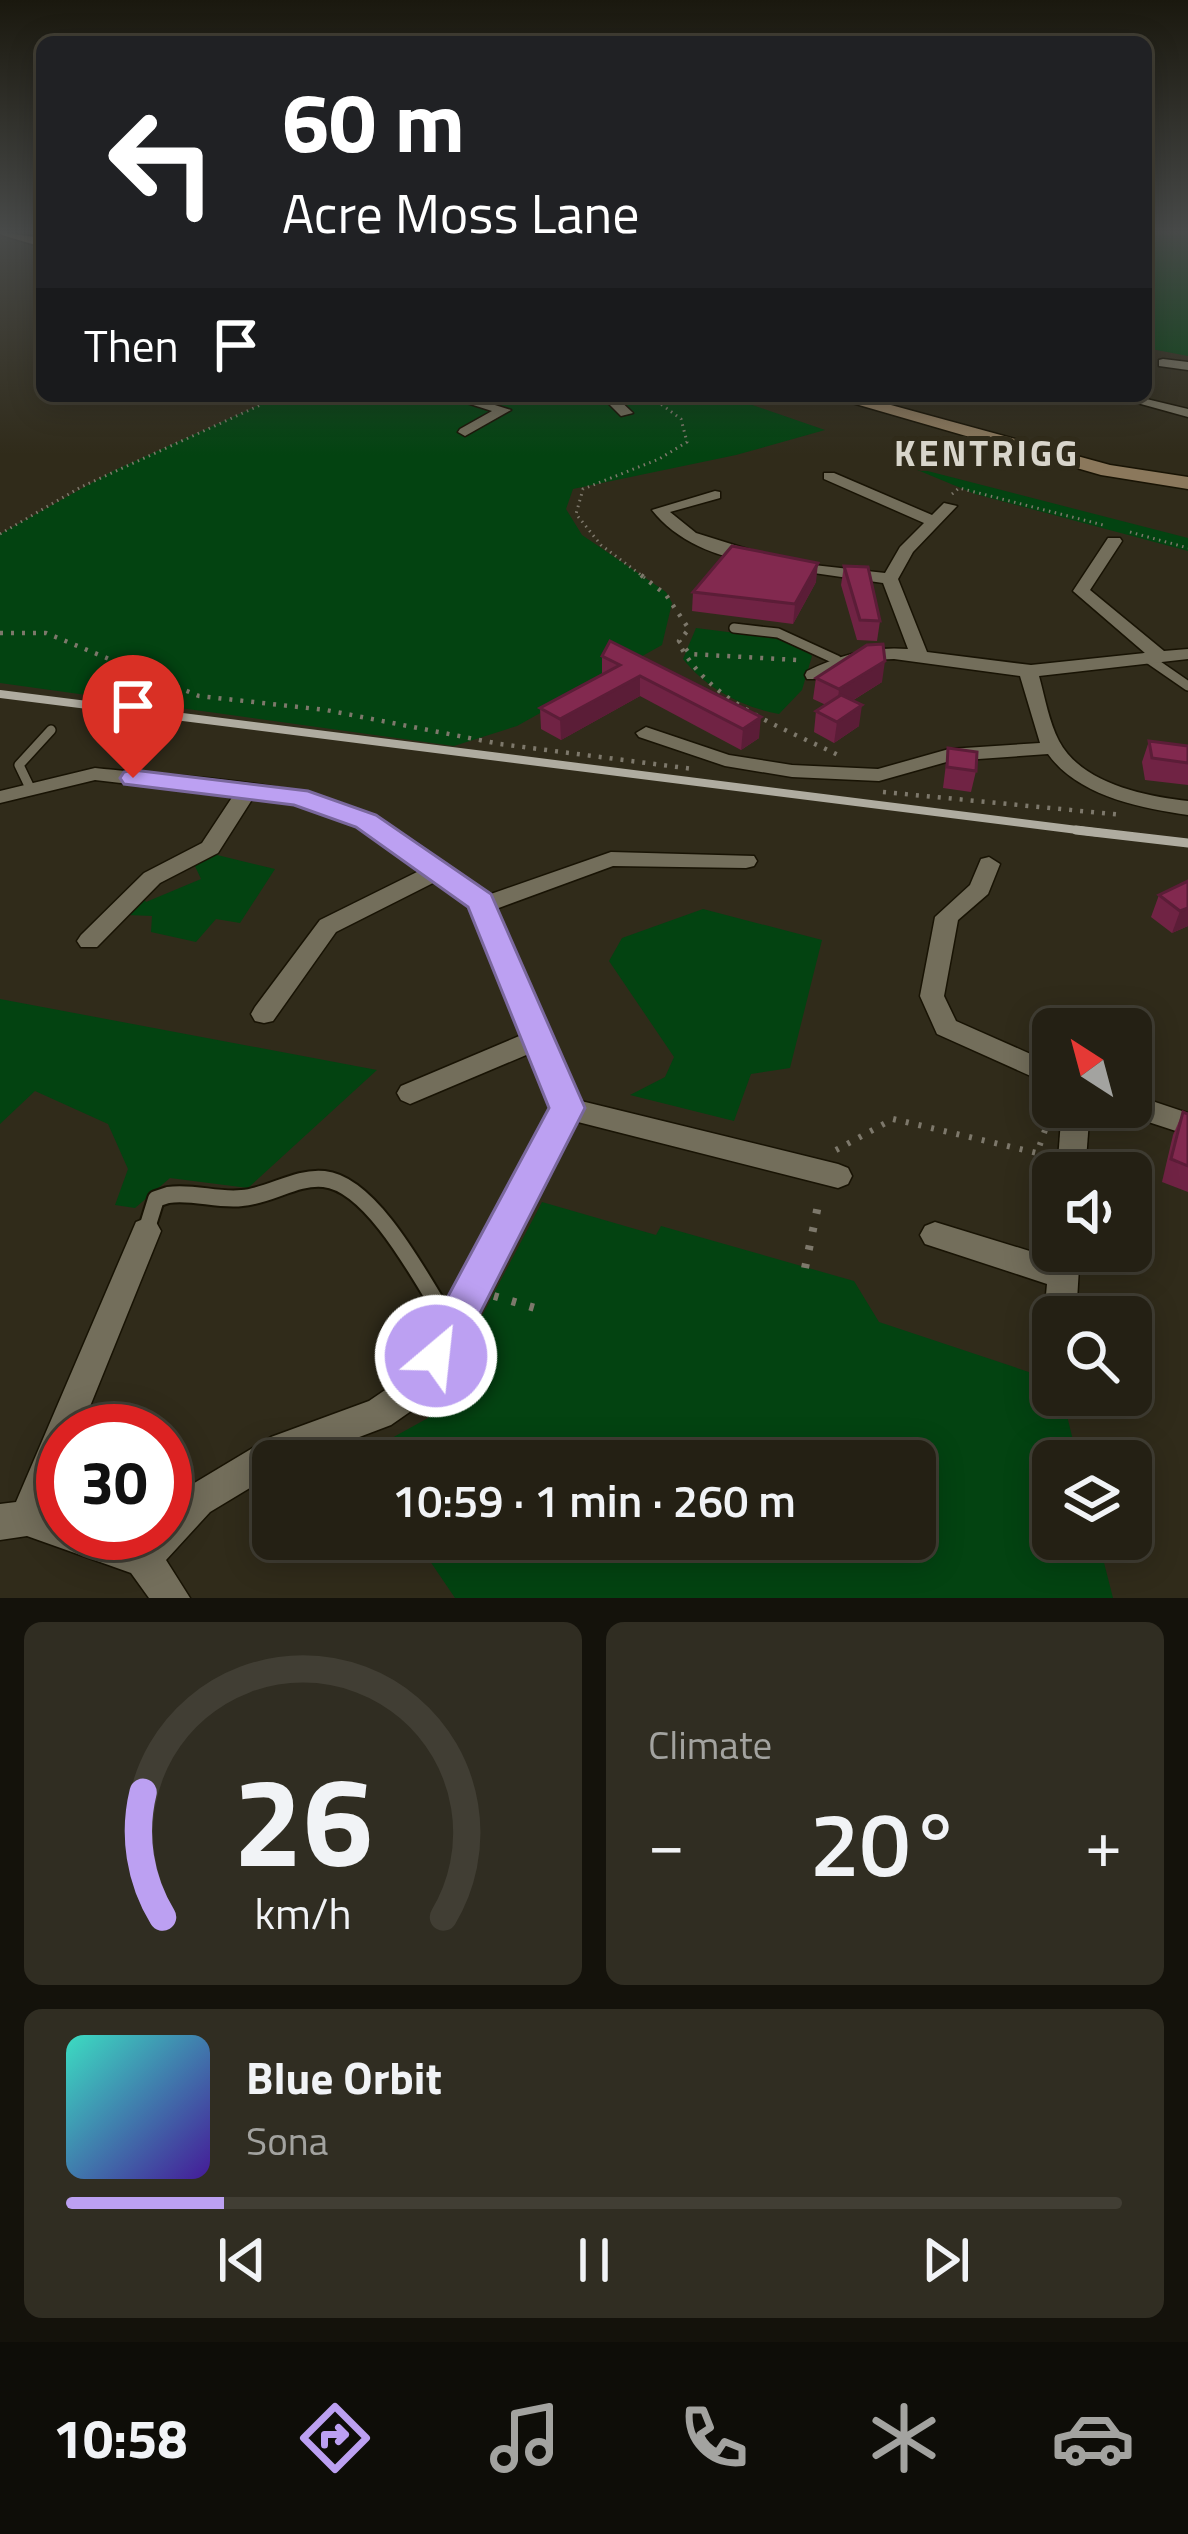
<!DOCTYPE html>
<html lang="en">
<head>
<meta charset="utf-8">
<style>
  body { margin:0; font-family:"Titillium Web",sans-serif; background:#302d22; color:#f1f3f6; height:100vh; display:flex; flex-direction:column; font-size:45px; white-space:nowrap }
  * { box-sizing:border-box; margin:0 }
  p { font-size:39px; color:#a3a3a0 }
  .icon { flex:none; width:66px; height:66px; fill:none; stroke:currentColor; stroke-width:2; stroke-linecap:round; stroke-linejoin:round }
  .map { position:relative; height:1598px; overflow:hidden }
  .sheet { display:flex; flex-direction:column; gap:24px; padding:24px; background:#14120b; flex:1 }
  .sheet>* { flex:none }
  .top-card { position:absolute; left:36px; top:36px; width:1116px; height:366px; border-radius:18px; box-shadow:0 6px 30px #0003,0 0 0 3px #413e34; background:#202124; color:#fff; overflow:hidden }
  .needle { width:78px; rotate:324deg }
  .controls { position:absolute; left:1032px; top:1008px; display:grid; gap:24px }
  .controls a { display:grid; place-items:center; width:120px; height:120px; border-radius:18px; background:#242014; box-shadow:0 6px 30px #0003,0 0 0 3px #413e34; font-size:60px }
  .speed { position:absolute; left:36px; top:1404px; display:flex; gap:24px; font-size:60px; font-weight:700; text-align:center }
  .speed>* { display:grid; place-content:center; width:156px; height:156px; border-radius:50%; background:#242014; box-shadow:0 6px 30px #0003,0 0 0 3px #413e34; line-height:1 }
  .speed .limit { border:18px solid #d22; background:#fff; color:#111 }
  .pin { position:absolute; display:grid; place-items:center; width:102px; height:102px; color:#fff; margin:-123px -51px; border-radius:50% 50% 50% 0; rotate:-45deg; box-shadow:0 0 12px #0007 }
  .pin .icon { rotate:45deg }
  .me { position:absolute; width:132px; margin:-66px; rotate:28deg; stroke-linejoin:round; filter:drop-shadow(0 0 9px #0008) }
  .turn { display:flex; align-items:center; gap:42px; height:252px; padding:0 48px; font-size:54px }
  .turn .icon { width:156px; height:156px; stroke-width:2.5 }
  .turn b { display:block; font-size:84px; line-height:102px }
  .then { display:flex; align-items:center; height:114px; padding:0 48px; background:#0003; gap:24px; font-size:45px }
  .big { font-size:90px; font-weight:600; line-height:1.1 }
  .sheet .widget { flex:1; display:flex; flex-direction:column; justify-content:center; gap:18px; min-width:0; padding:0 42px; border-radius:18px; background:#302d22 }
  .sheet .dial { align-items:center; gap:0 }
  .dial svg { height:312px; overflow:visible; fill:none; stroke:#413e34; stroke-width:7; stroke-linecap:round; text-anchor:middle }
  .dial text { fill:#f1f3f6; stroke:none }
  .song { display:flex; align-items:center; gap:36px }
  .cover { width:144px; height:144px; border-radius:18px; background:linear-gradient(135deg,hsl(170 70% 55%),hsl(260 70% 35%)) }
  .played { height:12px; border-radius:6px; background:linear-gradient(90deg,#bca0f2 15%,#413e34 15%) }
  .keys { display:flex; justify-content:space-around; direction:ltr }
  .heat { display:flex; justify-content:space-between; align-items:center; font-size:66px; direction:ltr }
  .sheet .tiles { flex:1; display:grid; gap:24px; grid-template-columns:1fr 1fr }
  .widget:last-child { grid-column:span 2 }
  .trip { position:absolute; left:252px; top:1440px; width:684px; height:120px; border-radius:18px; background:#242014; box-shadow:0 6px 30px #0003,0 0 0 3px #413e34; font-weight:600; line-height:120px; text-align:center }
  .tab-bar { display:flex; height:192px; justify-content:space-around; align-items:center; background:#0e0d08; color:#a3a3a0 }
  .tab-bar .icon { width:84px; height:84px }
  .tab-bar .current { color:#bca0f2 }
  .tab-bar b { font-size:54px; color:#f1f3f6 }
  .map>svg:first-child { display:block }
</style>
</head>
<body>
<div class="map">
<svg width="1188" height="1598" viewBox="0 0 1188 1598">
  <rect width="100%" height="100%" fill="#302b1a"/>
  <g fill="#034311">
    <path d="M1146 232H1188V356L1146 348Z"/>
    <path d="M279 396H726L825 430 736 455 573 489 566 509 582 535 666 592 672 603 662 645 517 726 454 746 0 683V534L113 471Z"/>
    <path d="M908 466 1188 538V551L975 494Z"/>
    <path d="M696 628 793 640 812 656 802 690 779 714C742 707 707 689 683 659Z"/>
    <path d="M209 853 275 869 240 923 216 919 196 942 151 932 152 916 128 915 141 894 146 902 201 879 194 864Z"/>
    <path d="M703 909 822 940 790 1068 751 1074 734 1121 630 1095 665 1077 674 1057 609 961 622 938Z"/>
    <path d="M0 999 377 1070 248 1188 170 1178 135 1208 115 1205 128 1169 108 1124 35 1091 0 1124Z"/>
    <path d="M542 1202 656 1235 661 1226 854 1281 879 1322 1053 1380V1395H1062L1078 1461H1053V1539H1098L1113 1598H455L415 1539H915V1461H364L355 1448 390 1439 428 1418Z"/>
  </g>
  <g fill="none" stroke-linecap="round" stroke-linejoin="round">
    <g stroke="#181304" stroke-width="12">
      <g id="lane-far1">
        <path d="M734 628 778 633 837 660"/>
        <path d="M1146 657 1188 686"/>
        <path d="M31 790 19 765 51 730"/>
      </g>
    </g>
    <g stroke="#181304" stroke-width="20">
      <path id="lane" d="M147 1228 156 1199 168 1195C193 1191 217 1201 242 1198 270 1196 296 1176 324 1179 374 1184 425 1286 450 1325"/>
    </g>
    <g stroke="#181304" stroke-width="3">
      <g id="street">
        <path d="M1163 359 1188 362V370L1159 366V360Z"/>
        <path d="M445 396H466L511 410 465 436 458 432 460 429 492 411Z"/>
        <path d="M601 396H615L633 413 621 416Z"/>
        <path d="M1112 396H1134L1188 409V417Z"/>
        <path d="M824 473H834L932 515 944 503 957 506 913 552 898 579 927 652 1031 665 1145 653 1073 591 1108 538H1120L1122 541 1090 590 1164 651 1188 649V659L1039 676C1045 698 1049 722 1059 741 1082 784 1145 796 1188 801V815C1140 808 1078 796 1048 754L950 761 879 781 792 777 725 766 639 737 636 733 646 727 729 755 792 765 878 769 949 749 1040 743 1020 676 894 659 867 660 847 665 821 679H807L805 675 807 671C840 655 871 646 908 649L883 583 793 570 787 568V562L885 573 900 547 924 523 824 479Z"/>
        <path d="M715 491 720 492V498L670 512 696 533 763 554V560C724 563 676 541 652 510Z"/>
        <path d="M95 768C178 777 301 779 374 817 415 838 451 869 488 895L611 852 754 856 757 861 754 866 746 868 613 866 496 909 577 1100 838 1164 848 1168 852 1176 848 1184 838 1188 574 1121 434 1395 391 1425 296 1461H273V1474L210 1512 166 1560 190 1598H149L131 1573 27 1536 0 1540V1504L16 1502 136 1222 146 1218 156 1222 161 1231 80 1431H63V1473L49 1508 63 1512V1533H120L137 1539 143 1533H165V1509L186 1488 271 1437 369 1401 410 1373 553 1108 531 1053 410 1104 401 1100 397 1093 401 1086 524 1034 471 905 437 881 336 932 273 1021 264 1023 255 1021 251 1014 255 1007 320 920 421 870 358 826 295 803 253 798 218 853 160 883 97 947H81L77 941 81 935 144 873 202 843 233 796 95 780 0 803V791Z"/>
        <path d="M989 857 1000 864 988 894 958 920 944 996 956 1021 1053 1064V1086L937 1034 920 996 935 917 970 885 981 859Z"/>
        <path d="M1131 1094 1188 1113V1135L1121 1113 1119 1107H1131Z"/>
        <path d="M1062 1107H1090L1085 1173H1057Z"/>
        <path d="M935 1222 1049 1257 1053 1245V1251H1080L1076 1317H1053V1329L1049 1327 1044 1317 1047 1284 925 1244 920 1235 925 1226Z"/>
      </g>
    </g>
    <g stroke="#181304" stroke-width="3">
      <g id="secondary">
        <path d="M0 232 42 238V247L2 235Z"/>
        <path d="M828 396H858L1110 465 1188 477V489L1101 475Z"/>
      </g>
    </g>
    <g stroke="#7d786b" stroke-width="3" stroke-dasharray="1.5 4.5" stroke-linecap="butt">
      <path d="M952 494 959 488 1107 526"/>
      <path d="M1130 532 1188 548"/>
      <path d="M0 534 81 487 280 396"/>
      <path d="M645 578 601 545 576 514 583 489 659 459 687 442 681 419 650 396"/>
    </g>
    <g stroke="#7d786b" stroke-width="4.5" stroke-dasharray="3 8" stroke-linecap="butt">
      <path d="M641 575 666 595 689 629 679 641 690 654 797 660"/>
      <path d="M0 633H46L199 696 326 710 500 744 693 769"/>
      <path d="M682 649C715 705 782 727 838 755"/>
      <path d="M883 792 1123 815"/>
    </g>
    <path stroke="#7d786b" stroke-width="6" stroke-dasharray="3 10" stroke-linecap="butt" d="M836 1150 893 1119 1037 1153 1051 1113"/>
    <g stroke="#7d786b" stroke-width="8" stroke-dasharray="4.5 14" stroke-linecap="butt">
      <path d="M805 1268 820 1196"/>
      <path d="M494 1296 535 1308"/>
    </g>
    <use href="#lane-far1" stroke="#736e5b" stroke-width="9"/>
    <use href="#lane" stroke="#736e5b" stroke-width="16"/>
    <use href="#street" fill="#736e5b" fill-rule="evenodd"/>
    <use href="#secondary" fill="#8b785c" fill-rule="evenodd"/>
    <path stroke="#afaca0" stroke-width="8" d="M0 694 1101 833"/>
    <path stroke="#afaca0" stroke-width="9" d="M1076 830 1188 843"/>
  </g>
  <g fill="#702344">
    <path d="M844 566 880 621 877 641 857 640 841 585Z"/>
    <path d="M816 582 793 624 692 611 693 592Z"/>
    <path d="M602 656 759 738 741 750 640 696 561 740 541 729 540 708 602 675Z"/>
    <path d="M816 678 882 682 852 701 859 726 834 743 814 732 816 711 826 705 813 699Z"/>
    <path d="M1149 741 1188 746V785L1145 780 1142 762Z"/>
    <path d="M948 748 976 771 971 792 943 788Z"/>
    <path d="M1188 881V926L1172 933 1151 917 1159 895Z"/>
    <path d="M1183 1112 1188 1114V1192L1162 1182 1173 1135Z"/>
  </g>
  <g fill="#5b1d37">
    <path d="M818 563 816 582 793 624 795 604Z"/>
    <path d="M885 661 882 682 837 710 839 689Z"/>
    <path d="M640 676V696L561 740 560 719Z"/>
    <path d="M862 705 859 726 834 743 837 722Z"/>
    <path d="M761 717 759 738 741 750 743 729Z"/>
    <path d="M1188 908V926L1172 933 1180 911Z"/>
  </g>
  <g fill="#82294f" stroke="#5b1d37" stroke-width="3">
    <path d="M732 546 818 563 795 604 693 592Z"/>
    <path d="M844 566 868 567 880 621 860 620Z"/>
    <path d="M610 641 761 717 743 729 640 676 560 719 540 708 620 665 602 656Z"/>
    <path d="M883 644 885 661 839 689 816 678 867 645Z"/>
    <path d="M841 695 862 705 837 722 816 711Z"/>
    <path d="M1149 741 1188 746V763L1152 758Z"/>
    <path d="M948 748 977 752 976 771 947 767Z"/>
    <path d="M1188 881V908L1180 911 1159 895Z"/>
    <path d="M1183 1112 1188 1114V1166L1171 1159Z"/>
  </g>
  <linearGradient id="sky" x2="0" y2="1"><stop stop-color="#1a180e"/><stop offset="0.51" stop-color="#484a49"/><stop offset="1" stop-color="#484a49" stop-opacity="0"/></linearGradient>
  <rect width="1188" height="455" fill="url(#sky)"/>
  <path fill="#bca0f2" stroke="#7a689d" stroke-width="3" d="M133 770 308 791 376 815 491 894 585 1108 451 1370 436 1375 422 1370 416 1356 549 1108 468 907 356 827 294 805 124 784 120 778 124 772Z"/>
  <g text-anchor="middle" stroke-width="10" stroke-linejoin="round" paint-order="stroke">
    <g font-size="36" font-weight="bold" letter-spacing="3" fill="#d8d5cb" stroke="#302b1a">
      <text x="987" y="466">KENTRIGG</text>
    </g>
  </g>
</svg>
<div class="controls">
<a><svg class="needle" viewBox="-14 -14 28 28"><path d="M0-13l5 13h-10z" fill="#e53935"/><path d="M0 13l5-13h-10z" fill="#a3a3a0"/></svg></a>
<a><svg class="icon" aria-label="sound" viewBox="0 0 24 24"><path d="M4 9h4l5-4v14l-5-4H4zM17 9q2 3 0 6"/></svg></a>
<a><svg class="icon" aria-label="search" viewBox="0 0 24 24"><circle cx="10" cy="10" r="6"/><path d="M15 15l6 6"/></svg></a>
<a><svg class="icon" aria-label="layers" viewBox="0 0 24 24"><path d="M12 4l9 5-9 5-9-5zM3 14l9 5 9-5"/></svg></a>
</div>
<div class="speed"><div class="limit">30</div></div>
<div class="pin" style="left:133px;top:778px;background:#d93025"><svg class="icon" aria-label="arrive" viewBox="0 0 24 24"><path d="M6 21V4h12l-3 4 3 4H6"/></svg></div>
<svg class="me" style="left:436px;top:1356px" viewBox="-20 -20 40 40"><circle r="17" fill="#bca0f2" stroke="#fff" stroke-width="3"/><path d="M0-11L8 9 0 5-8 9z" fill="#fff"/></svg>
<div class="trip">10:59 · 1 min · 260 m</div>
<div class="top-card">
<div class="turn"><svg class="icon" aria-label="left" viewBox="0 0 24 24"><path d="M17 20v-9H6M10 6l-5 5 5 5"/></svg><div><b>60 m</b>Acre Moss Lane</div></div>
<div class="then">Then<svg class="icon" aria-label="arrive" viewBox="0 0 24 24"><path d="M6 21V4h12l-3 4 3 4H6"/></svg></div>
</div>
</div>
<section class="sheet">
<div class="tiles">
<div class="widget dial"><svg viewBox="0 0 100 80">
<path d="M14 69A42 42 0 1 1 86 69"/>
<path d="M14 69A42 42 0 0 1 9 37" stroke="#bca0f2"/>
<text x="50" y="56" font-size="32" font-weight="700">26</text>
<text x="50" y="72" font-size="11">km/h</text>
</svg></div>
<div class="widget"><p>Climate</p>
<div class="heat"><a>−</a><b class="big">20°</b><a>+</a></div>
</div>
<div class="widget">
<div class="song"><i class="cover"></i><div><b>Blue Orbit</b><p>Sona</p></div></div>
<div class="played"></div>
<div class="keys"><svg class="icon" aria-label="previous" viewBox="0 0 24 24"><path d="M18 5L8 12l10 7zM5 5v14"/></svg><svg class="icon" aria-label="pause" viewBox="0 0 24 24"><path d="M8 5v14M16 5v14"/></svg><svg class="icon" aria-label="next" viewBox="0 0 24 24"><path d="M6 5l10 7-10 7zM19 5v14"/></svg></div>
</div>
</div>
</section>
<nav class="tab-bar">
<b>10:58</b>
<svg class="icon current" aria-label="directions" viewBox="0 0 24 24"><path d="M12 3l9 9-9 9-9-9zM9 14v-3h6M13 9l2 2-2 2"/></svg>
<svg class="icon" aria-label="music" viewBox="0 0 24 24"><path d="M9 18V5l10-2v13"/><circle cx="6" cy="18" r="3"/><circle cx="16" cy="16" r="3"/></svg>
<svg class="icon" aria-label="phone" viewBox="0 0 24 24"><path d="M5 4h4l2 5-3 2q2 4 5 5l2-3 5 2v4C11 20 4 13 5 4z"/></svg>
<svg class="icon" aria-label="climate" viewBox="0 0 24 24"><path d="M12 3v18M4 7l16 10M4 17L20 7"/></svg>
<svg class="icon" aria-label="car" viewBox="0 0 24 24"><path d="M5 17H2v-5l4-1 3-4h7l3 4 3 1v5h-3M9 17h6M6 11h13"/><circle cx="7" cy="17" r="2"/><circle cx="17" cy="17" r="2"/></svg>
</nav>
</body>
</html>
